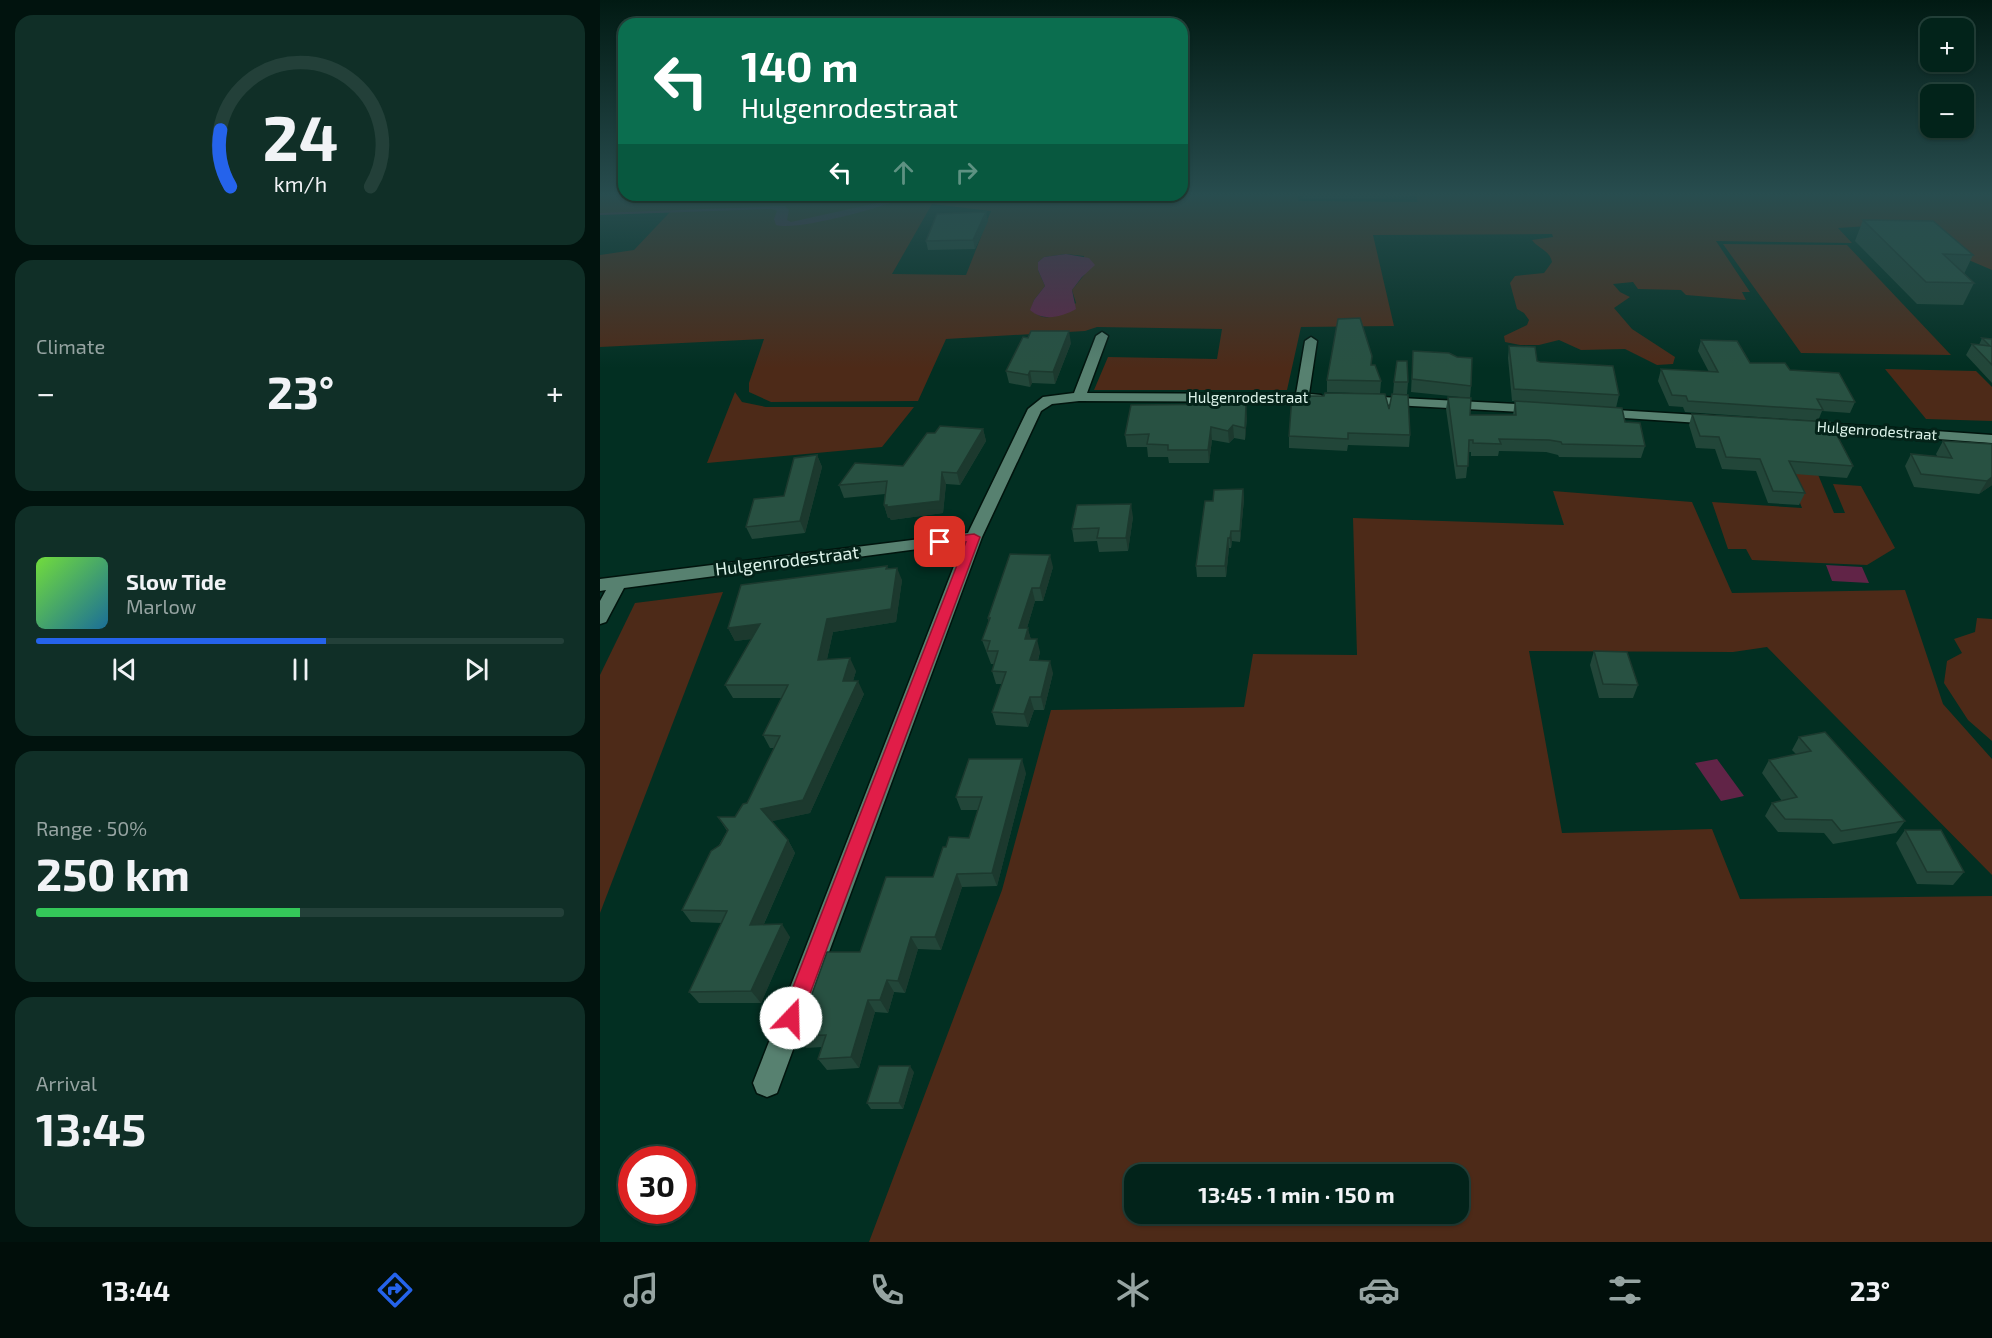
<!DOCTYPE html>
<html lang="en">
<head>
<meta charset="utf-8">
<style>
  body { margin:0; font-family:"Exo 2",sans-serif; background:#102f27; color:#f1f3f6; height:100vh; display:flex; flex-direction:column; font-size:22px; white-space:nowrap }
  * { box-sizing:border-box; margin:0 }
  p { font-size:20px; color:#96a4a2 }
  .icon { flex:none; width:33px; height:33px; fill:none; stroke:currentColor; stroke-width:2; stroke-linecap:round; stroke-linejoin:round }
  .map { position:relative; flex:1; overflow:hidden }
  .drawer { display:flex; flex-direction:column; gap:15px; padding:15px; background:#01130e; width:600px }
  .drawer>* { flex:none }
  .top-card { position:absolute; left:18px; top:18px; width:570px; height:183px; border-radius:18px; box-shadow:0 2px 4px #0004,0 0 0 2px #234039; background:#0b6e4f; color:#fff; overflow:hidden }
  .buttons { position:absolute; left:1320px; top:18px; display:grid; gap:12px }
  .buttons a { display:grid; place-items:center; width:54px; height:54px; border-radius:12px; background:#02231a; box-shadow:0 2px 4px #0004,0 0 0 2px #234039; font-size:30px }
  .speed { position:absolute; left:18px; top:1146px; display:flex; gap:12px; font-size:30px; font-weight:700; text-align:center }
  .speed>* { display:grid; place-content:center; width:78px; height:78px; border-radius:50%; background:#02231a; box-shadow:0 2px 4px #0004,0 0 0 2px #234039; line-height:1 }
  .speed .limit { border:9px solid #d22; background:#fff; color:#111 }
  .pin { position:absolute; display:grid; place-items:center; width:51px; height:51px; color:#fff; margin:-26px; border-radius:12px; box-shadow:0 3px 9px #0006 }
  .me { position:absolute; width:66px; margin:-33px; rotate:21deg; stroke-linejoin:round; filter:drop-shadow(0 0 4px #0008) }
  .turn { display:flex; align-items:center; gap:21px; height:126px; padding:0 24px; font-size:27px }
  .turn .icon { width:78px; height:78px; stroke-width:2.5 }
  .turn b { display:block; font-size:42px; line-height:51px }
  .lanes { display:flex; align-items:center; height:57px; padding:0 24px; background:#0003; justify-content:center; gap:30px; direction:ltr }
  .lanes .off { opacity:.35 }
  .big { font-size:45px; font-weight:700; line-height:1.1 }
  .drawer .tile { flex:1; display:flex; flex-direction:column; justify-content:center; gap:9px; min-width:0; padding:0 21px; border-radius:18px; background:#102f27 }
  .drawer .dial { align-items:center; gap:0 }
  .dial svg { height:156px; overflow:visible; fill:none; stroke:#234039; stroke-width:7; stroke-linecap:round; text-anchor:middle }
  .dial text { fill:#f1f3f6; stroke:none }
  .song { display:flex; align-items:center; gap:18px }
  .cover { width:72px; height:72px; border-radius:9px; background:linear-gradient(135deg,hsl(100 70% 55%),hsl(200 70% 35%)) }
  .played { height:6px; border-radius:3px; background:linear-gradient(90deg,#2563eb 55%,#234039 55%) }
  .keys { display:flex; justify-content:space-around; direction:ltr }
  .heat { display:flex; justify-content:space-between; align-items:center; font-size:33px; direction:ltr }
  .charge { height:9px; border-radius:4px; background:linear-gradient(90deg,#34c759 50%,#234039 0) }
  .trip { position:absolute; left:524px; top:1164px; width:345px; height:60px; border-radius:18px; background:#02231a; box-shadow:0 2px 4px #0004,0 0 0 2px #234039; font-weight:700; line-height:60px; text-align:center }
  .dock { display:flex; height:96px; justify-content:space-around; align-items:center; background:#010e0a; color:#96a4a2 }
  .dock .icon { width:42px; height:42px }
  .dock .on { color:#2563eb }
  .dock b { font-size:27px; color:#f1f3f6 }
  main { display:flex; flex:1; min-height:0 }
  .map>svg:first-child { display:block }
</style>
</head>
<body>
<main>
<section class="drawer">
<div class="tile dial"><svg viewBox="0 0 100 80">
<path d="M14 69A42 42 0 1 1 86 69"/>
<path d="M14 69A42 42 0 0 1 9 40" stroke="#2563eb"/>
<text x="50" y="56" font-size="32" font-weight="700">24</text>
<text x="50" y="72" font-size="11">km/h</text>
</svg></div>
<div class="tile"><p>Climate</p>
<div class="heat"><a>−</a><b class="big">23°</b><a>+</a></div>
</div>
<div class="tile">
<div class="song"><i class="cover"></i><div><b>Slow Tide</b><p>Marlow</p></div></div>
<div class="played"></div>
<div class="keys"><svg class="icon" aria-label="previous" viewBox="0 0 24 24"><path d="M18 5L8 12l10 7zM5 5v14"/></svg><svg class="icon" aria-label="pause" viewBox="0 0 24 24"><path d="M8 5v14M16 5v14"/></svg><svg class="icon" aria-label="next" viewBox="0 0 24 24"><path d="M6 5l10 7-10 7zM19 5v14"/></svg></div>
</div>
<div class="tile"><p>Range · 50%</p><b class="big">250 km</b><div class="charge"></div></div>
<div class="tile"><p>Arrival</p><b class="big">13:45</b></div>
</section>
<div class="map">
<svg width="1392" height="1242" viewBox="0 0 1392 1242">
  <rect width="100%" height="100%" fill="#022f22"/>
  <g fill="#4d2a18" fill-rule="evenodd">
    <path d="M0 194H697L699 201 818 202 815 194H1392V270L1343 249 1297 224 1238 228 1252 243 1116 241 1150 292H1142L1146 300 1086 295 1081 290 1038 289 1033 282 1013 284 1020 292 1030 297 1014 308 1032 329 1075 357 1073 364 1057 365 1025 349 981 350 959 340 939 345H920L905 342 904 336 927 325 929 320 924 313 917 309 910 283 915 276 944 273 952 262C949 249 938 249 932 240L953 237 952 234 773 235 794 326 701 327 687 390H494L508 357 617 359 622 329 497 327 485 331 346 339 318 401 171 402 149 392V383L164 339 0 347V255L34 250 70 212 0 214ZM332 204 391 211 366 275 292 274ZM466 254 484 256 485 274 472 290 476 303C461 314 447 325 431 310L434 300 445 286 438 270V262L444 257Z"/>
    <path d="M1123 244 1247 245 1351 355 1201 353Z"/>
    <path d="M1285 369 1376 371 1392 387V421L1326 419Z"/>
    <path d="M135 392 142 402 166 407H314L282 447 107 463Z"/>
    <path d="M1173 435 1202 436 1234 513H1245L1233 484 1261 486 1295 548 1267 565 1152 560 1146 549H1128L1112 502 1202 508Z"/>
    <path d="M953 491 1092 502 1132 593 1305 590 1343 704 1392 759V875L1167 647 1133 652 929 651 962 833 1112 829 1140 899 1392 896V1242H269L402 890 451 710 644 707 653 654 757 655 753 518 964 525ZM534 1174H858V1214H534Z"/>
    <path d="M123 592 0 913V675L35 603Z"/>
    <path d="M1377 618 1392 619V741L1368 720 1344 683 1347 661 1362 653 1354 639 1375 632Z"/>
  </g>
  <g fill="#612447">
    <path d="M299 198 302 199C280 208 197 231 176 225L174 219 177 211 172 209 0 215V213L185 206 189 210 187 220 191 222Z"/>
    <path d="M466 254 489 258 495 265 482 277 472 290 476 309C462 317 443 322 430 310L434 300 445 286 438 270V262L444 257Z"/>
    <path d="M1226 565 1262 567 1269 583 1232 581Z"/>
    <path d="M1117 759 1144 796 1121 801 1095 763Z"/>
  </g>
  <g fill="none" stroke-linecap="round" stroke-linejoin="round">
    <g stroke="#01140d" stroke-width="3">
      <g id="minor">
        <path d="M502 332 508 336 487 393 696 394 705 341 711 337 717 341 709 394 721 395 723 398 716 402 479 401 452 404 441 411 382 537 177 1093 167 1097 157 1093 153 1083 363 543 24 588 6 622 0 624V601L6 590 0 591V579L368 533 428 409 443 397 474 393 496 336Z"/>
        <path d="M762 396 938 405 945 409 938 413 757 403 755 400Z"/>
        <path d="M999 409 1115 416 1122 420 1115 424 994 416 992 413Z"/>
        <path d="M1208 422 1392 435V443L1203 429 1201 426 1203 423Z"/>
      </g>
    </g>
    <use href="#minor" fill="#578170" fill-rule="evenodd"/>
  </g>
  <g fill="#224639">
    <path d="M702 194H809V197L703 199Z"/>
    <path d="M1263 220 1373 255 1364 274 1374 283 1363 305 1317 304 1255 241Z"/>
    <path d="M388 221 375 249 328 250 326 241Z"/>
    <path d="M1382 338 1392 339V383L1366 355 1372 344 1379 345Z"/>
    <path d="M1101 340 1150 363 1190 370 1255 402 1250 413 1222 411 1218 421 1085 412 1083 407 1069 406 1058 381 1061 369 1109 372 1098 351Z"/>
    <path d="M471 343 455 384 432 383 430 387 409 383 406 371Z"/>
    <path d="M909 346 937 361 1019 395 1016 408 1025 422 1045 446 1041 458 959 457 958 455 946 452 899 451 898 456H871V452H869L866 478 856 479 846 409 848 397 870 415H913L915 401 951 403 912 401 908 358Z"/>
    <path d="M813 351 871 386 870 398 811 392Z"/>
    <path d="M772 365 781 381 780 394 727 392V380Z"/>
    <path d="M794 382H808L807 394H793Z"/>
    <path d="M789 409 810 435 809 447 748 445 747 451 689 448V436Z"/>
    <path d="M1092 414 1253 466 1247 478 1195 474 1205 493 1199 505 1168 503 1156 471 1122 469 1115 449 1096 448 1089 425Z"/>
    <path d="M647 417 645 440 634 438 629 443 612 440 609 463H569L568 457H548L547 447H527L525 435Z"/>
    <path d="M383 429 386 441 360 485 346 484 343 513 291 520 290 518H288L284 505 285 494 244 498 239 485 303 466 335 433Z"/>
    <path d="M1343 441 1392 444V485L1379 494 1314 487 1305 466 1311 454 1337 456 1336 454Z"/>
    <path d="M217 455 222 467 205 533 152 539 146 527 184 496Z"/>
    <path d="M643 489 644 499 640 542 632 541 631 548H629L626 577H597L596 566 613 501Z"/>
    <path d="M533 517 528 551 499 552 497 541 474 542 472 529Z"/>
    <path d="M287 566 288 569 302 580 296 622 233 632 227 659 256 671 253 681 264 694 210 813 171 821 188 840 195 853 164 924 190 937 161 1003H99L89 992 122 923 91 922 82 910 127 831 118 817H135L147 803 174 748H170L163 735 182 698H133L125 685 151 639 135 641 128 628Z"/>
    <path d="M453 567 443 601H435L427 628 431 639 440 652 438 661 453 673 444 710H434L428 727 396 725 392 712 402 684H396L392 671 394 664H391L382 640 389 623 388 618Z"/>
    <path d="M994 651 1038 685 1033 698H999L990 665Z"/>
    <path d="M1199 737 1305 821 1296 833 1233 844 1224 833 1178 832 1165 816 1172 803 1182 801 1162 773 1169 760 1196 754 1192 750Z"/>
    <path d="M426 773 397 886 362 887 341 950 318 949 305 993 294 992 288 1013 275 1012 259 1068 227 1070 218 1059 222 1047 206 1048 197 1036 260 952 333 877 346 847 369 838 378 810H361L356 797Z"/>
    <path d="M1305 830 1364 872 1353 885 1317 884 1296 843Z"/>
    <path d="M314 1072 303 1109H271L267 1103Z"/>
  </g>
  <g fill="#1c392e">
    <path d="M386 212 388 221 375 249 373 240Z"/>
    <path d="M469 331 471 343 455 384 453 372Z"/>
    <path d="M430 371 432 383 430 387 428 375Z"/>
    <path d="M646 404 647 417 645 440V428Z"/>
    <path d="M633 425 634 438 629 443 628 431Z"/>
    <path d="M611 427 612 440 609 463 608 450Z"/>
    <path d="M383 429 386 441 360 485 357 473Z"/>
    <path d="M217 455 222 467 205 533 200 521Z"/>
    <path d="M342 472 346 484 343 513 291 520 290 518H288L284 505H287Z"/>
    <path d="M1392 477V485L1379 494 1387 481Z"/>
    <path d="M643 489 644 499 640 542V531Z"/>
    <path d="M531 504 533 517 528 551 526 538Z"/>
    <path d="M631 531 632 541 631 548 630 538Z"/>
    <path d="M628 538 629 548 626 577 625 566Z"/>
    <path d="M450 555 453 567 443 601 440 588Z"/>
    <path d="M297 568 302 580 296 622 233 632 224 673 218 660 227 619Z"/>
    <path d="M432 588 435 601 423 641 419 628Z"/>
    <path d="M160 624 167 637 135 641 128 628Z"/>
    <path d="M428 628 431 641 425 639Z"/>
    <path d="M437 639 440 652 434 673 430 660Z"/>
    <path d="M250 658 256 671 249 694 243 681Z"/>
    <path d="M450 661 453 673 444 710 441 697Z"/>
    <path d="M258 681 264 694 210 813 169 822 161 809Z"/>
    <path d="M430 697 434 710 428 727 424 714Z"/>
    <path d="M422 759 426 773 397 886 392 873Z"/>
    <path d="M188 840 195 853 158 937 150 925Z"/>
    <path d="M357 874 362 887 341 950 335 937Z"/>
    <path d="M182 924 190 937 161 1003 151 991Z"/>
    <path d="M311 937 318 949 305 993 298 981Z"/>
    <path d="M287 980 294 992 288 1013 280 1000Z"/>
    <path d="M268 1000 275 1012 259 1068 251 1057Z"/>
    <path d="M310 1066 314 1072 303 1109 299 1103Z"/>
  </g>
  <g fill="#285142" stroke="#1c392e" stroke-width="1.5">
    <path d="M386 212 373 240 326 241 337 214Z"/>
    <path d="M1263 220 1333 221 1373 255 1343 254 1374 283 1326 282Z"/>
    <path d="M760 318 772 356 771 365H775L781 381 727 380 738 319Z"/>
    <path d="M431 331H469L453 372 430 371 428 375 406 371 423 337 428 338Z"/>
    <path d="M1382 338 1392 339V365L1372 344 1390 346Z"/>
    <path d="M1101 340 1137 341 1150 363H1185L1190 370 1239 373 1255 402 1217 399 1223 410 1088 401 1086 396 1072 395 1061 369 1118 372Z"/>
    <path d="M909 346 935 347 937 361 940 362 1013 366 1019 395 914 389Z"/>
    <path d="M813 351 849 353 857 357 872 358 871 386 812 379Z"/>
    <path d="M797 361H807L808 382H794Z"/>
    <path d="M725 393 785 394 789 409 792 394 808 395 810 435 748 433V439L689 436 692 396H724Z"/>
    <path d="M848 397 871 398 870 415H916L915 401 1022 408 1025 422 1040 423 1045 446 962 444 961 442 949 440 899 439 901 444 873 443V440H869L868 466H857Z"/>
    <path d="M646 404 645 428 633 425 628 431 611 427 608 450H568V445L547 444 549 434 525 435 531 405Z"/>
    <path d="M1092 414 1230 422 1253 466 1189 461 1205 493 1173 491 1160 459 1126 457 1119 437 1100 436Z"/>
    <path d="M340 426 383 429 357 473 342 472 340 501 287 507V505H284L287 481 239 485 255 463 303 466 327 433H335Z"/>
    <path d="M1343 441 1392 444V477L1387 481 1321 474 1311 454 1352 458Z"/>
    <path d="M217 455 200 521 146 527 154 499 184 496 194 458Z"/>
    <path d="M643 489 640 531H631L630 538H628L625 566H596L605 501H613L614 490Z"/>
    <path d="M531 504 526 538H497L499 528 472 529 477 505Z"/>
    <path d="M410 554 450 555 440 588H432L419 628H428L425 639H437L430 660 450 661 441 697H430L424 714 392 712 406 672 392 671 398 651H387L390 641 382 640 390 618H388Z"/>
    <path d="M287 566 286 569 297 568 291 609 227 619 218 660 250 658 243 681H258L203 800 161 809 188 840 150 925 182 924 151 991 89 992 127 911 82 910 111 851 120 845 128 830 118 817H135L143 804 147 803 180 736 163 735 188 685H125L160 624 128 628 141 585Z"/>
    <path d="M994 651 1027 652 1038 685 1003 684Z"/>
    <path d="M1225 732 1305 821 1241 831 1232 820 1185 819 1172 803 1197 797 1169 760 1211 751 1199 737Z"/>
    <path d="M369 759H422L392 873 357 874 335 937H311L298 981 287 980 280 1000H268L251 1057 218 1059 226 1035 197 1036 227 952H260L286 877H333L343 847H346L349 837 369 838 382 797H356Z"/>
    <path d="M1305 830H1341L1364 872H1327Z"/>
    <path d="M279 1066H310L299 1103H267Z"/>
  </g>
  <linearGradient id="sky" x2="0" y2="1"><stop stop-color="#011a13"/><stop offset="0.53" stop-color="#284d4f"/><stop offset="1" stop-color="#284d4f" stop-opacity="0"/></linearGradient>
  <rect width="1392" height="368" fill="url(#sky)"/>
  <path fill="#e11d48" stroke="#92132f" stroke-width="1.5" d="M374 534 380 537 201 1018 198 1025 191 1028 184 1025 181 1018 366 542 340 545 334 542 340 538Z"/>
  <g text-anchor="middle" stroke-width="6" stroke-linejoin="round" paint-order="stroke">
    <g font-size="15" fill="#ddf3ea" stroke="#042319">
      <text x="648" y="403">Hulgenrodestraat</text>
      <text transform="translate(1277 431) rotate(4)" y="5">Hulgenrodestraat</text>
    </g>
    <g font-size="18" fill="#ddf3ea" stroke="#042319">
      <text transform="translate(187 561) rotate(-7)" y="6">Hulgenrodestraat</text>
    </g>
  </g>
</svg>
<div class="buttons">
<a>+</a>
<a>−</a>
</div>
<div class="speed"><div class="limit">30</div></div>
<div class="pin" style="left:340px;top:542px;background:#d93025"><svg class="icon" aria-label="arrive" viewBox="0 0 24 24"><path d="M6 21V4h12l-3 4 3 4H6"/></svg></div>
<svg class="me" style="left:191px;top:1018px" viewBox="-20 -20 40 40"><circle r="19" fill="#fff"/><path d="M0-13L10 11 0 6-10 11z" fill="#e11d48"/></svg>
<div class="trip">13:45 · 1 min · 150 m</div>
<div class="top-card">
<div class="turn"><svg class="icon" aria-label="left" viewBox="0 0 24 24"><path d="M17 20v-9H6M10 6l-5 5 5 5"/></svg><div><b>140 m</b>Hulgenrodestraat</div></div>
<div class="lanes"><svg class="icon" aria-label="left" viewBox="0 0 24 24"><path d="M17 20v-9H6M10 6l-5 5 5 5"/></svg><svg class="icon off" aria-label="ahead" viewBox="0 0 24 24"><path d="M12 20V5M6 11l6-6 6 6"/></svg><svg class="icon off" aria-label="right" viewBox="0 0 24 24"><path d="M7 20v-9h11M14 6l5 5-5 5"/></svg></div>
</div>
</div>
</main>
<nav class="dock">
<b>13:44</b>
<svg class="icon on" aria-label="directions" viewBox="0 0 24 24"><path d="M12 3l9 9-9 9-9-9zM9 14v-3h6M13 9l2 2-2 2"/></svg>
<svg class="icon" aria-label="music" viewBox="0 0 24 24"><path d="M9 18V5l10-2v13"/><circle cx="6" cy="18" r="3"/><circle cx="16" cy="16" r="3"/></svg>
<svg class="icon" aria-label="phone" viewBox="0 0 24 24"><path d="M5 4h4l2 5-3 2q2 4 5 5l2-3 5 2v4C11 20 4 13 5 4z"/></svg>
<svg class="icon" aria-label="climate" viewBox="0 0 24 24"><path d="M12 3v18M4 7l16 10M4 17L20 7"/></svg>
<svg class="icon" aria-label="car" viewBox="0 0 24 24"><path d="M5 17H2v-5l4-1 3-4h7l3 4 3 1v5h-3M9 17h6M6 11h13"/><circle cx="7" cy="17" r="2"/><circle cx="17" cy="17" r="2"/></svg>
<svg class="icon" aria-label="filters" viewBox="0 0 24 24"><path d="M4 7h16M4 17h16"/><circle cx="9" cy="7" r="2"/><circle cx="15" cy="17" r="2"/></svg>
<b>23°</b>
</nav>
</body>
</html>
